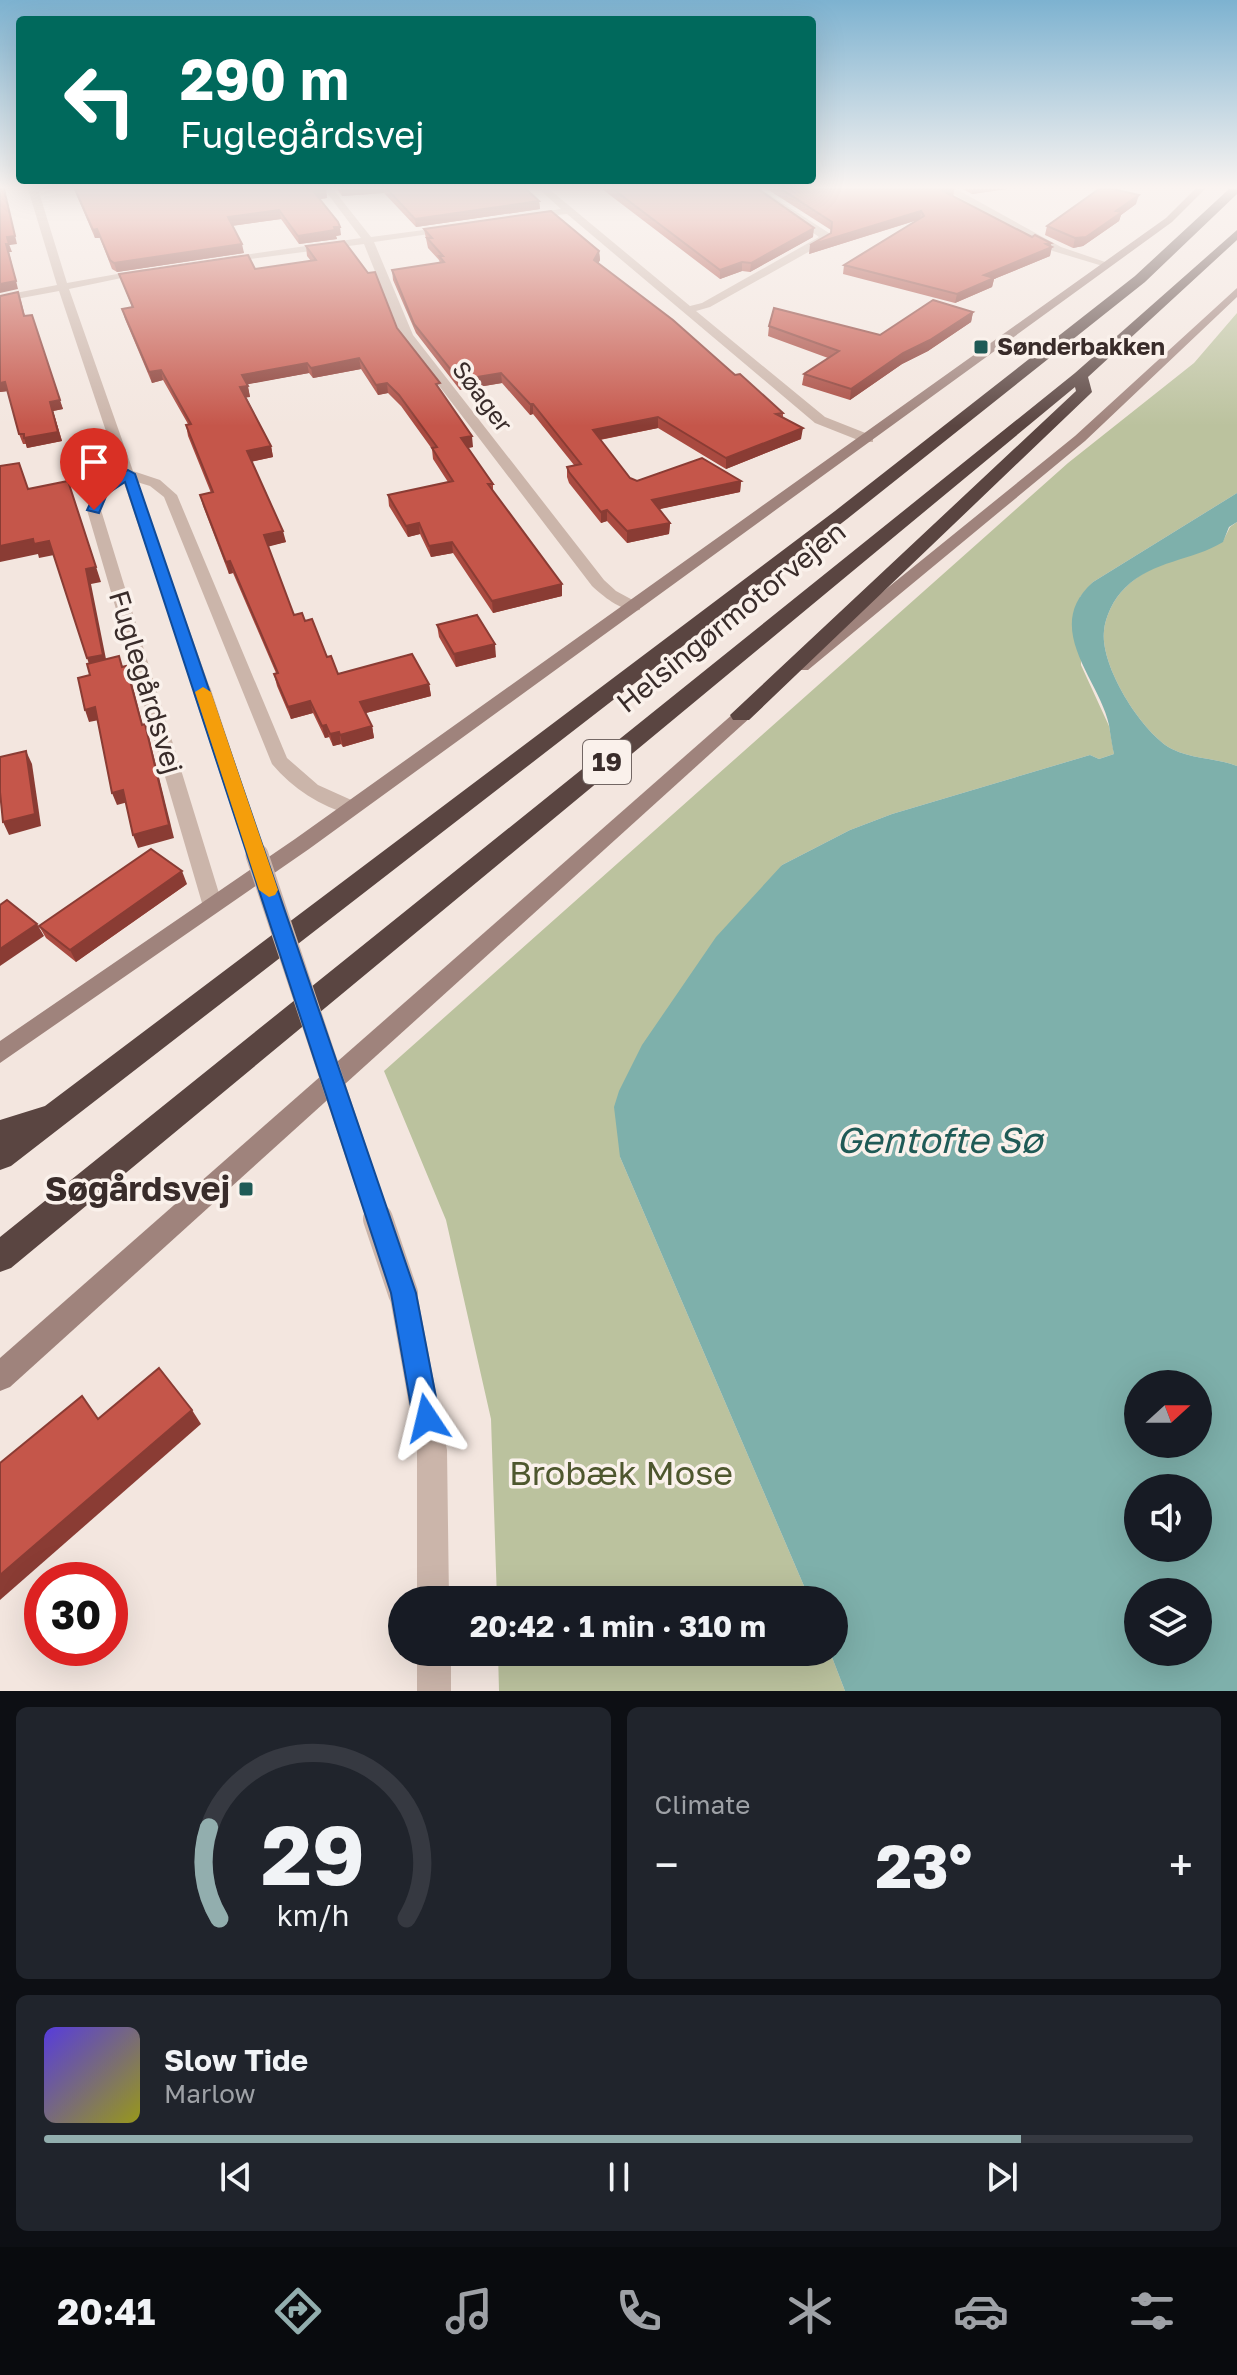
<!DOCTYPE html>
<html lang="en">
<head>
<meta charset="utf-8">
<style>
  body { margin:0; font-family:"Golos Text",sans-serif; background:#20242c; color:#f1f3f6; height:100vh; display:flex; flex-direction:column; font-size:30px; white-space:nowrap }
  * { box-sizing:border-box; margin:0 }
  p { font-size:26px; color:#9ea1a6 }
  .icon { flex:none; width:44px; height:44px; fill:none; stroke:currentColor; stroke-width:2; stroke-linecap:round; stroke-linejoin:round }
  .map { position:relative; height:1691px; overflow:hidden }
  .sheet { display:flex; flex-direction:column; gap:16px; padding:16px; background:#0d0f14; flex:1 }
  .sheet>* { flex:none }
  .hud { position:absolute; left:16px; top:16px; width:800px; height:168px; border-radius:8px; box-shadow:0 8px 32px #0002; background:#00695c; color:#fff; overflow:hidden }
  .needle { width:52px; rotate:69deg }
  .fabs { position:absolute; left:1124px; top:1370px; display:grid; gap:16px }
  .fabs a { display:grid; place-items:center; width:88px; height:88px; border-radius:50%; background:#171b24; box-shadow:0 8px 32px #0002; font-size:40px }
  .speed { position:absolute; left:24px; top:1562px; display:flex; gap:16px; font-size:40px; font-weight:700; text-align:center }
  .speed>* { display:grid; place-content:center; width:104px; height:104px; border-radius:50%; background:#171b24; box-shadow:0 8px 32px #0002; line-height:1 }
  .speed .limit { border:12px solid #d22; background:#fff; color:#111 }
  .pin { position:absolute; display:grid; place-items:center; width:68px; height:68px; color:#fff; margin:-82px -34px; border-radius:50% 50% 50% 0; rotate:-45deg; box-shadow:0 0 8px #0007 }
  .pin .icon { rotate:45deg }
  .me { position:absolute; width:88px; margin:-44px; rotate:350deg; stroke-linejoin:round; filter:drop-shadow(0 0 6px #0008) }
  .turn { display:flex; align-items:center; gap:28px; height:168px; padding:0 32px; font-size:36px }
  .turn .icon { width:104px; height:104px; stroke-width:2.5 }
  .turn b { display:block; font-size:56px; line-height:68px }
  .big { font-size:60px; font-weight:700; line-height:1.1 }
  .sheet .card { flex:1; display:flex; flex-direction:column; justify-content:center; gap:12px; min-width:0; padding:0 28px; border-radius:12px; background:#20242c }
  .sheet .dial { align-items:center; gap:0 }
  .dial svg { height:208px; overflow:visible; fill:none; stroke:#363941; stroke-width:7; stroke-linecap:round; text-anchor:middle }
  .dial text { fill:#f1f3f6; stroke:none }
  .song { display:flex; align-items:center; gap:24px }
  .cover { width:96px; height:96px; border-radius:12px; background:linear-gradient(135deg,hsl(250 70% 55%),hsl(60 70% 35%)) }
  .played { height:8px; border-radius:4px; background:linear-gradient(90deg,#92aeae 85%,#363941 85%) }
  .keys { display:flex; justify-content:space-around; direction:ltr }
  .heat { display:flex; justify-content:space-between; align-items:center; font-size:44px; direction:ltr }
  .sheet .tiles { flex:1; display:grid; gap:16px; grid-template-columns:1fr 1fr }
  .card:last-child { grid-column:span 2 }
  .trip { position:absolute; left:388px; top:1586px; width:460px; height:80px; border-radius:40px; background:#171b24; box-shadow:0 8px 32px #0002; font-weight:700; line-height:80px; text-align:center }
  .menu { display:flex; height:128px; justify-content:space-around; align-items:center; background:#090b0e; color:#9ea1a6 }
  .menu .icon { width:56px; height:56px }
  .menu .active { color:#92aeae }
  .menu b { font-size:36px; color:#f1f3f6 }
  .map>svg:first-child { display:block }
</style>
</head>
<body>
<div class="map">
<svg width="1237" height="1691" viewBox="0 0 1237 1691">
  <rect width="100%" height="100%" fill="#f3e6df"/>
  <g fill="#bbc29e">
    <path d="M1237 313V493L1093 582 1080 597 1081 665 1109 726 1114 754 1099 759 1090 755 892 814 850 830 782 865 620 1157 810 1600H497L491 1419 446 1220 384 1071 1068 463 1194 363Z"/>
    <path d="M1237 522V766C1217 758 1191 759 1172 749 1142 733 1100 666 1104 631 1105 617 1114 598 1125 588 1151 561 1191 557 1223 541L1230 527Z"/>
    <path d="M498 1652H830L845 1691H499Z"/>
  </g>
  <path fill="#7eb0ab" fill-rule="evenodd" d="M1237 493V522L1229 527 1223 542C1192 561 1153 560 1125 588 1114 598 1105 617 1104 631 1100 666 1142 733 1172 749 1191 759 1217 758 1237 766V1691H845L830 1652H834V1600H810L620 1157 614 1107 619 1091 642 1045 716 937 782 865 850 830 892 814 1090 755 1099 759 1114 754C1112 745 1110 732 1109 725 1100 680 1041 628 1093 582ZM1138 1384H1198V1444H1138ZM1138 1488H1198V1548H1138ZM1138 1592H1198V1652H1138Z"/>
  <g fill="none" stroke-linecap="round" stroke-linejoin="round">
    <g fill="#cbb5aa" fill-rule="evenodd">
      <path d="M28 189H38L67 283 145 269 150 272 69 289 133 471 160 480 177 495 287 758 318 785 358 803 361 808 351 815C320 806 293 789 272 764L164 497 150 486 137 482 211 691 202 696 196 695 124 483 108 494 101 510 222 903 219 908H205L202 903 87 510 97 489 120 473 59 291 0 302V296L57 285Z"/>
      <path d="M324 189H333L371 237 454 226 450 231 374 242 413 335 604 580 616 591 640 604V610C623 613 604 597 592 586L401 336 364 244 220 263 219 261 224 258 361 238Z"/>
      <path d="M539 189H549L690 306 702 303 819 237 750 189H761L829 233 828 241 710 307 696 311 825 417 873 436V442H863L815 423 567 214 526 218V214L561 209Z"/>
      <path d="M944 189H956L1061 247 1111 264 1106 267 1053 251Z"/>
      <path d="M403 1280 413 1284 417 1293 447 1450 449 1600H417V1450L389 1293 393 1284Z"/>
      <rect x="417" y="1652" width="34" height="39"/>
    </g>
    <g fill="#9f837c" fill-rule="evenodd">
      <path d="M1195 189H1205L1172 222 309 849 0 1063V1041L295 839 1166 218Z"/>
      <path d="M1237 288V297L1085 441 808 670H796L793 666 796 662 1075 436Z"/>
      <path d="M756 697 765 703 762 707 10 1387 0 1391V1358L750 699Z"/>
    </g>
    <g fill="#5a4541" fill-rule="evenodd">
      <path d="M1229 189H1237V194L1145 282 847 519 11 1166 0 1170V1120L45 1106 835 511 1135 276Z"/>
      <path d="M1237 230V240L1088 377 1092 392 1089 395 749 720H733L730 715 1076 391 1075 387 11 1268 0 1272V1237L1075 373Z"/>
    </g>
    <path stroke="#cbb5aa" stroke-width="18" d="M202 691 257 857"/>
    <path stroke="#cbb5aa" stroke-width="23" d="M257 855 379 1221"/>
    <path stroke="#cbb5aa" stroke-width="30" d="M378 1219 403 1293"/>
  </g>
  <g fill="#a94a40">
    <path d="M74 189H326L327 198 320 199 341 235 336 236 337 239 299 244 281 219 232 226 244 253 117 272 112 269 100 238H95Z"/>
    <path d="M337 189H526L539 201 540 209 416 227 384 193 342 196Z"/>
    <path d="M602 189H758L813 237 750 272 742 271 720 279Z"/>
    <path d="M767 189H954L953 196 1032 237 1051 243 1050 256 994 279 992 287 955 303 843 274 844 265 918 220 809 254 831 233V230Z"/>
    <path d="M962 189H1007L972 194Z"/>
    <path d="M1136 204 1121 215 1119 221 1083 246 1073 248 1045 235 1047 226Z"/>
    <path d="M424 229 599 251 600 260 598 263 783 413V418L801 439 726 469 658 428 600 440 630 478 637 481H741L740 492 659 509 670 523 669 534 627 543 607 521 601 523 569 483 567 477V467L574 465 533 414 530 415 502 383 460 390 416 333 393 280 392 270 440 263 439 260 428 248Z"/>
    <path d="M306 246 397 328 441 392 473 447 468 448 493 484V491L562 584V596L493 613 453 553 431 557 420 534 408 537 389 506 388 495 448 482 433 459 432 449 401 406 388 393 378 395 361 369 313 378 309 373 247 384 250 397H246L271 446 273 457 251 462 286 542 268 546 294 615 305 621 338 674 429 684 431 696 366 713 372 726 374 738 343 747 341 744 333 746 329 737 325 738 313 713 291 719 277 686 274 674 276 673 233 573 229 574 203 506 200 495 211 493 188 436 186 425 188 424 163 380 152 383 125 319 122 309 132 307 119 274 255 269 311 261 307 256Z"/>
    <path d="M0 296 21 301 25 316 63 409 53 411 62 441 27 448 26 444H23L19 434 8 391 0 392Z"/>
    <path d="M973 312 971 322 928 351 902 364 850 400 802 385 804 374 828 358 768 336 769 326 880 335Z"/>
    <path d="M437 625 496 657 456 667 439 637Z"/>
    <path d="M187 884 76 962 46 938 39 926Z"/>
  </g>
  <g fill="#8a3c34">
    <path d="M4 189 17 244 10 245 7 237Z"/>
    <path d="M342 189H384V193L342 196Z"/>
    <path d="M954 189 953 197 943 191Z"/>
    <path d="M973 189H1007L972 194Z"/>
    <path d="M326 190 327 198 315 200 314 192Z"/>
    <path d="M1139 195 1136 204 1121 215 1119 221 1083 246 1073 248 1075 238Z"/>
    <path d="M539 201 540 209 416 227 415 219Z"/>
    <path d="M279 210 281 219 230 226 228 217Z"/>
    <path d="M921 211 920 219 809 254 810 245Z"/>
    <path d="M340 227 341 235 336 236 337 239 299 244 298 236Z"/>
    <path d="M814 228 813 237 750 272 751 263Z"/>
    <path d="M97 229 100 238H95L93 230Z"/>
    <path d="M1051 243 1050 248 1052 247 1050 256 994 279 992 287 955 303 957 294 984 275 1046 244Z"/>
    <path d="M6 244H9L12 252H9L18 289 0 293V284Z"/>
    <path d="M242 244 244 253 117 272 114 263Z"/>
    <path d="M599 251 600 260 595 270 594 260Z"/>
    <path d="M742 262V271L720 279V270Z"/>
    <path d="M973 312 971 322 928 351 902 364 850 400 851 389 903 353Z"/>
    <path d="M32 315 63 409 53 411 62 441 27 448 24 438 50 402Z"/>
    <path d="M359 358 361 369 313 378 311 368Z"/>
    <path d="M307 363 309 373 244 385 242 375Z"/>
    <path d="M161 370 163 380 152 383 149 372Z"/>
    <path d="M501 373 502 383 460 390 459 380Z"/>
    <path d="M5 382 8 391 0 392V383Z"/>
    <path d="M387 383 388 393 378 395 376 385Z"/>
    <path d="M248 386 250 397 243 398 240 387Z"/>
    <path d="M530 404H533V414L530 415Z"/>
    <path d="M658 417V428L593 441V430Z"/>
    <path d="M803 428 801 439 726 469V458Z"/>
    <path d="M472 436 473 447 462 449 461 438Z"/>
    <path d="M271 446 273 457 249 462 247 451Z"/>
    <path d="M68 481 101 582 91 584 108 669 92 673 87 658Z"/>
    <path d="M741 481 740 492 651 511 652 500Z"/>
    <path d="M607 510V521L601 523V512Z"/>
    <path d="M419 523 420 534 408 537 406 526Z"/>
    <path d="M670 523 669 534 627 543V531Z"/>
    <path d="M283 531 286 542 267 547 264 535Z"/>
    <path d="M33 539 49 541 54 555 39 558 38 554 0 562V546Z"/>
    <path d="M452 542 453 553 431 557 429 546Z"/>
    <path d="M230 561 233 573 229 574 226 562Z"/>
    <path d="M562 584V596L493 613 492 601Z"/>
    <path d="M495 644 496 657 456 667 454 654Z"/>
    <path d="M126 666 131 679 146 738 142 725Z"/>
    <path d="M429 684 431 696 362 714 360 702Z"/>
    <path d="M310 701 313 713 291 719 288 707Z"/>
    <path d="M95 707 99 720 89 722 85 710Z"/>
    <path d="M145 724 149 737 174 838 138 848 133 835Z"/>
    <path d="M326 725 329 737 325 738 322 726Z"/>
    <path d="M372 726 374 738 343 747 340 735Z"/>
    <path d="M339 732 341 744 333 746 330 734Z"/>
    <path d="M26 751 32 764 41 826 9 835 3 822Z"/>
    <path d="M123 790 128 802 117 805 112 793Z"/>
    <path d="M182 871 187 884 76 962 70 950Z"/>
    <path d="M37 924 44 936 0 966V949Z"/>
    <path d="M192 1410 201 1424 0 1600V1575Z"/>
  </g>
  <g fill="#c5564a" stroke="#8a3c34" stroke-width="2">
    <path d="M0 189H4L15 236 7 237 9 244H6L16 281 0 284Z"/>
    <path d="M75 189H326L314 192 338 222 340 227H334L335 230 298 236 279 210 228 217 242 244 114 263 110 260 97 229 93 230Z"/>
    <path d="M387 189H526L539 201 415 219Z"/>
    <path d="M613 189H758L814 228 751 263 742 262 720 270Z"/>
    <path d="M781 189H953L943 191 1032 237 1035 235 1051 243 1046 244 1052 247 984 275 994 278 957 294 844 265 924 216 921 211 810 245 831 233 832 222Z"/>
    <path d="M1099 189H1113L1139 195 1116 211 1122 212 1086 237 1075 238 1047 226Z"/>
    <path d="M551 211 599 251 594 260 673 320 735 375 740 374 783 413 776 414 803 428 726 458 658 417 593 430 630 478 637 481 702 458 741 481 652 500 670 523 627 531 607 510 601 512 569 472 567 467 581 464 533 404H530L501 373 459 380 414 324 392 270 444 262 439 256H443L427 238H432L424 229Z"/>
    <path d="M344 241 368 273 375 272 397 328 440 383 436 384 472 436 461 438 493 484H488L562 584 492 601 452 542 429 546 419 523 406 526 388 495 453 481 432 448 437 447 399 395 387 383 376 385 359 358 311 368 307 363 242 375 248 386 240 387 271 446 247 451 283 531 264 535 294 615 302 613 305 621 312 619 327 657 331 656 338 674 412 654 429 684 360 702 372 726 340 735 339 732 330 734 326 725 322 726 310 701 288 707 274 674 278 673 230 561 226 562 200 495 213 492 186 425 191 424 161 370 149 372 122 309 133 307 119 274 248 255 255 269 316 260 306 246Z"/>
    <path d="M18 292 24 316 32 315 60 400 50 402 58 432 24 438V434H19L5 382 0 383V296Z"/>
    <path d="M933 300 973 312 930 340 903 353 851 389 804 374 839 351 769 326 774 308 880 335Z"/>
    <path d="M19 463 28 489 68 481 96 567 86 569 103 655 87 658 49 541 34 544 33 539 0 546V466Z"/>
    <path d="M477 615 495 644 454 654 437 625Z"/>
    <path d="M119 656 122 667 126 666 142 725 145 724 169 825 133 835 123 790 112 793 95 707 85 710 78 678 90 675 87 664Z"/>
    <path d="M26 751 35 814 3 822 0 792V757Z"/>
    <path d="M151 849 182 871 70 950 39 926Z"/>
    <path d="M7 900 37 924 0 949V905Z"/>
    <path d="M159 1368 192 1410 0 1575V1463L82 1396 98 1419Z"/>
  </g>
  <linearGradient id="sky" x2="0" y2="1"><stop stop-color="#7db2d0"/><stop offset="0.44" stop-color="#faf4f1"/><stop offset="1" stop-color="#faf4f1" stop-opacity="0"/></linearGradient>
  <rect width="1237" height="426" fill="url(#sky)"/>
  <path fill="#1a73e8" stroke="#114b97" stroke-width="2" d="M128 470 135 474 416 1293 440 1418 436 1428 427 1432 417 1428 413 1418 391 1293 125 482 107 494 99 513 87 510 97 489Z"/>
  <path fill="#f59e0b" d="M203 687 211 692 278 890 275 895 269 897 259 890 195 692Z"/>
  <g fill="#1f5a56" stroke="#faf1eb" stroke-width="3">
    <rect x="973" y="339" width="16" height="16" rx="4"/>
    <rect x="238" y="1181" width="16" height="16" rx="4"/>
  </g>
  <g text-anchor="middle" stroke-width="7" stroke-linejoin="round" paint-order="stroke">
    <g font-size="24" font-weight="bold" fill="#392c2a" stroke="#faf1eb" text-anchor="start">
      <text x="997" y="355">Sønderbakken</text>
    </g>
    <g font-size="24" fill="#392c2a" stroke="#faf1eb">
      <text transform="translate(482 397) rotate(53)" y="8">Søager</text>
    </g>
    <rect fill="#faf1eb" stroke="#736764" stroke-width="2" x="583" y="740" width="48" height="44" rx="6"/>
    <g font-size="26" font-weight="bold" fill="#392c2a">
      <text x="607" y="771">19</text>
    </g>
    <g font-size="28" fill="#392c2a" stroke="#faf1eb">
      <text transform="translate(731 617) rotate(-39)" y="10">Helsingørmotorvejen</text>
      <text transform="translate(146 682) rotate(73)" y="10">Fuglegårdsvej</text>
    </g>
    <g font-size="34" font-weight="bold" fill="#392c2a" stroke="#faf1eb" text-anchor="end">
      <text x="230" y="1201">Søgårdsvej</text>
    </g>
    <g font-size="34" fill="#4e572e" stroke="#faf1eb">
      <text x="621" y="1485">Brobæk Mose</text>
    </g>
    <g font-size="36" font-style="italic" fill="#1f5a56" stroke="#faf1eb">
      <text x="939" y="1153">Gentofte Sø</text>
    </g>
  </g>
</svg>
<div class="fabs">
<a><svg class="needle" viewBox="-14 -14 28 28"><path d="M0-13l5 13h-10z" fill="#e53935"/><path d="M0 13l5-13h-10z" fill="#9ea1a6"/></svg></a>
<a><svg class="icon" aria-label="sound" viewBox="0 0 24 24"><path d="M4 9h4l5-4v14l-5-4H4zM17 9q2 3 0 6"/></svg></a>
<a><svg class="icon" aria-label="layers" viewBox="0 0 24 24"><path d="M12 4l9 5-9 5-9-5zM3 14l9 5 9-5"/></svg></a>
</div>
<div class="speed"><div class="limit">30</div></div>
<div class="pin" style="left:94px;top:510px;background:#d93025"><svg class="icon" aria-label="arrive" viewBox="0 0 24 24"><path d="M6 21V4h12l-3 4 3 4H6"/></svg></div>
<svg class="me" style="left:427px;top:1418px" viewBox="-20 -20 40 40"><path d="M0-17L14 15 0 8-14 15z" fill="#1a73e8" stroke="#fff" stroke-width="4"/></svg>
<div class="trip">20:42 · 1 min · 310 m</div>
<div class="hud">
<div class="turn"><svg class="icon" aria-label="left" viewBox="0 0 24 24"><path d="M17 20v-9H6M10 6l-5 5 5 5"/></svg><div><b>290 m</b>Fuglegårdsvej</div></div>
</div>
</div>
<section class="sheet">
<div class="tiles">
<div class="card dial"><svg viewBox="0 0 100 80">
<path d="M14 69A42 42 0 1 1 86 69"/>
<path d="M14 69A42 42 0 0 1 10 34" stroke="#92aeae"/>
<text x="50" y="56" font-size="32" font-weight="700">29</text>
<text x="50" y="72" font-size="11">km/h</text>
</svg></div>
<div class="card"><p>Climate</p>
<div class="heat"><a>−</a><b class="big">23°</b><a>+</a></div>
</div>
<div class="card">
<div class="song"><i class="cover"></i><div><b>Slow Tide</b><p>Marlow</p></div></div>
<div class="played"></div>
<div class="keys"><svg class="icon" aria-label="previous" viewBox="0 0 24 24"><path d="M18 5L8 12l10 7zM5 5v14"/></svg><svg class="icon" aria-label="pause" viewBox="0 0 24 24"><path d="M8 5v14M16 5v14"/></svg><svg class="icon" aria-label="next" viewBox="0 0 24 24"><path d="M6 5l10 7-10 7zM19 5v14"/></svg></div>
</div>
</div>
</section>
<nav class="menu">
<b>20:41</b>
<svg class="icon active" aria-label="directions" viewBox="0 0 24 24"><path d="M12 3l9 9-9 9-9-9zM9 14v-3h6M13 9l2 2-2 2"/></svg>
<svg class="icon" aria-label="music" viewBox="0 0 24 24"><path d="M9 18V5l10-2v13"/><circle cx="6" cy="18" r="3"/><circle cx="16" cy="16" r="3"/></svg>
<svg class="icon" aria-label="phone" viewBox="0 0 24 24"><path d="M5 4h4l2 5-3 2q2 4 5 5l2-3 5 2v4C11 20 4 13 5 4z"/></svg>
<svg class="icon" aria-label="climate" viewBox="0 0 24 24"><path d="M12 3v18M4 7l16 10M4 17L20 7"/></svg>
<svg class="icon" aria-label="car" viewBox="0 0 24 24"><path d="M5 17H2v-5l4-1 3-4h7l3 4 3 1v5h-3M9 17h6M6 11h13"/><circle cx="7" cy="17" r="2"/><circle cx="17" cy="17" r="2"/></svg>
<svg class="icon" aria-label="filters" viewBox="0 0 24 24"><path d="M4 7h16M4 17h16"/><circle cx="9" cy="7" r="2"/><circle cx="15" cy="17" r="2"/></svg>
</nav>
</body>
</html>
